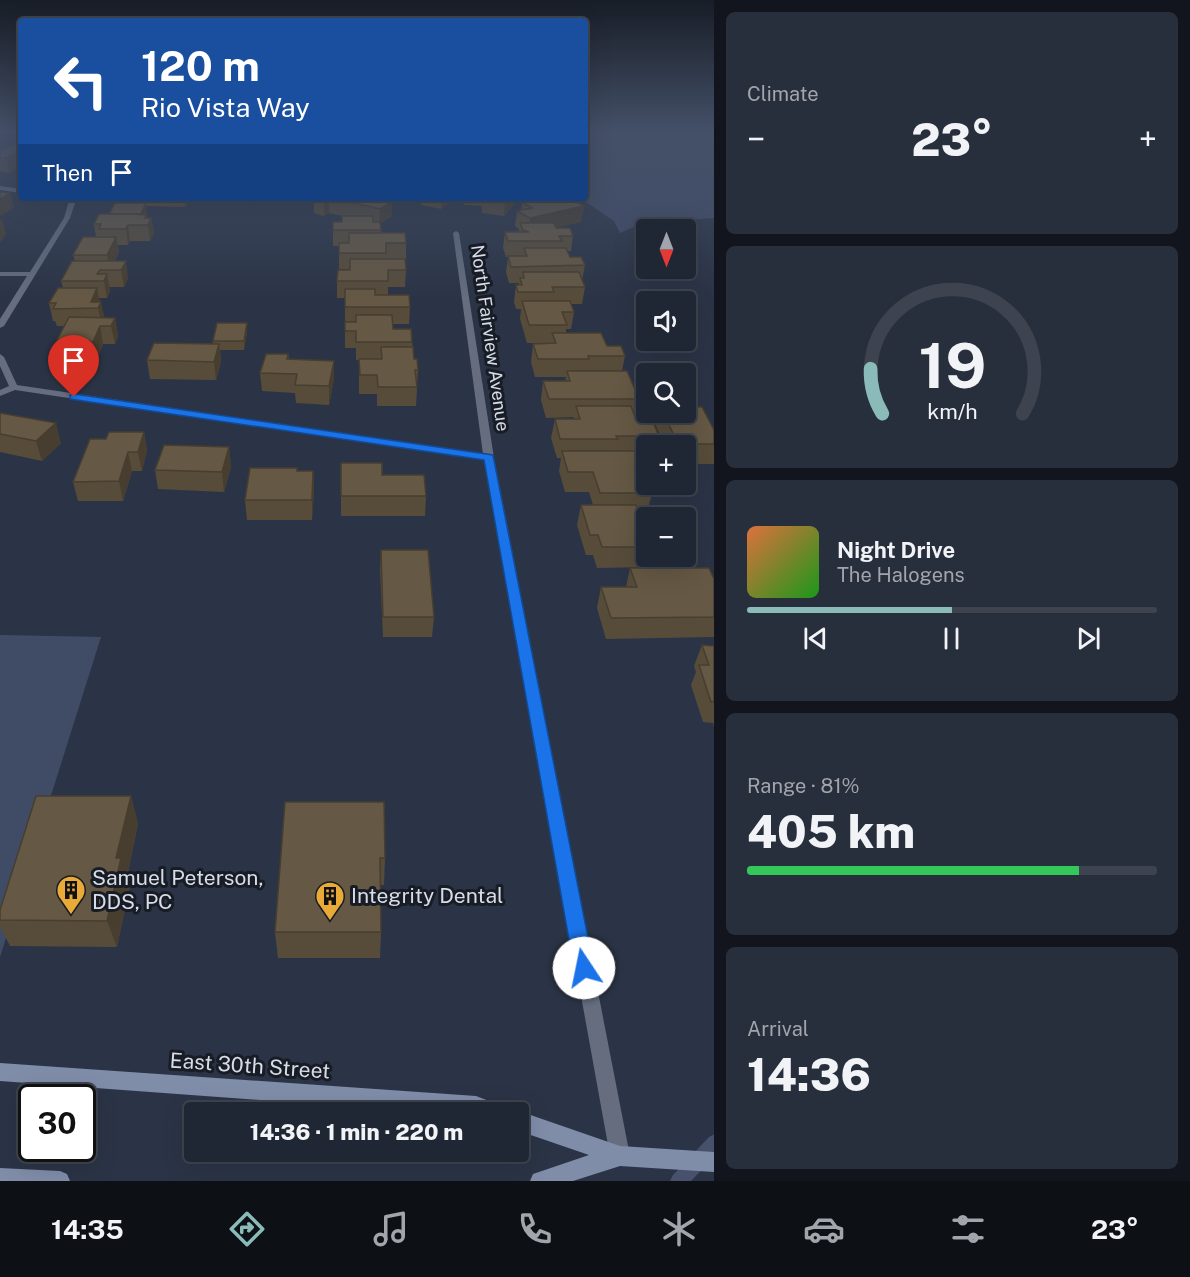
<!DOCTYPE html>
<html lang="en">
<head>
<meta charset="utf-8">
<style>
  body { margin:0; font-family:"Public Sans",sans-serif; background:#282f3c; color:#f1f3f6; height:100vh; display:flex; flex-direction:column; font-size:22px; white-space:nowrap }
  * { box-sizing:border-box; margin:0 }
  p { font-size:20px; color:#a2a5ac }
  .icon { flex:none; width:33px; height:33px; fill:none; stroke:currentColor; stroke-width:2; stroke-linecap:round; stroke-linejoin:round }
  .map { position:relative; flex:1; overflow:hidden }
  .side { display:flex; flex-direction:column; gap:12px; padding:12px; background:#12151d; width:476px }
  .side>* { flex:none }
  .guide { position:absolute; left:18px; top:18px; width:570px; height:183px; border-radius:6px; box-shadow:0 6px 24px #0002,0 0 0 2px #3d444f; background:#1a4fa0; color:#fff; overflow:hidden }
  .needle { width:39px; rotate:180deg }
  .buttons { position:absolute; left:636px; top:219px; display:grid; gap:12px }
  .buttons a { display:grid; place-items:center; width:60px; height:60px; border-radius:6px; background:#202734; box-shadow:0 6px 24px #0002,0 0 0 2px #3d444f; font-size:30px }
  .speed { position:absolute; left:18px; top:1084px; display:flex; gap:12px; font-size:30px; font-weight:700; text-align:center }
  .speed>* { display:grid; place-content:center; width:78px; height:78px; border-radius:50%; background:#202734; box-shadow:0 6px 24px #0002,0 0 0 2px #3d444f; line-height:1 }
  .speed .limit { border:3px solid #111; border-radius:9px; background:#fff; color:#111 }
  .pin { position:absolute; display:grid; place-items:center; width:51px; height:51px; color:#fff; margin:-62px -26px; border-radius:50% 50% 50% 0; rotate:-45deg; box-shadow:0 0 6px #0007 }
  .pin .icon { rotate:45deg }
  .me { position:absolute; width:66px; margin:-33px; rotate:349deg; stroke-linejoin:round; filter:drop-shadow(0 0 4px #0008) }
  .turn { display:flex; align-items:center; gap:21px; height:126px; padding:0 24px; font-size:27px }
  .turn .icon { width:78px; height:78px; stroke-width:2.5 }
  .turn b { display:block; font-size:42px; line-height:51px }
  .then { display:flex; align-items:center; height:57px; padding:0 24px; background:#0003; gap:12px; font-size:22px }
  .big { font-size:45px; font-weight:800; line-height:1.1 }
  .side .card { flex:1; display:flex; flex-direction:column; justify-content:center; gap:9px; min-width:0; padding:0 21px; border-radius:9px; background:#282f3c }
  .side .dial { align-items:center; gap:0 }
  .dial svg { height:156px; overflow:visible; fill:none; stroke:#3d444f; stroke-width:7; stroke-linecap:round; text-anchor:middle }
  .dial text { fill:#f1f3f6; stroke:none }
  .song { display:flex; align-items:center; gap:18px }
  .cover { width:72px; height:72px; border-radius:9px; background:linear-gradient(135deg,hsl(20 70% 55%),hsl(120 70% 35%)) }
  .played { height:6px; border-radius:3px; background:linear-gradient(90deg,#8bbbb9 50%,#3d444f 50%) }
  .keys { display:flex; justify-content:space-around; direction:ltr }
  .heat { display:flex; justify-content:space-between; align-items:center; font-size:33px; direction:ltr }
  .charge { height:9px; border-radius:4px; background:linear-gradient(90deg,#34c759 81%,#3d444f 0) }
  .trip { position:absolute; left:184px; top:1102px; width:345px; height:60px; border-radius:6px; background:#202734; box-shadow:0 6px 24px #0002,0 0 0 2px #3d444f; font-weight:800; line-height:60px; text-align:center }
  .tabs { display:flex; height:96px; justify-content:space-around; align-items:center; background:#0d1015; color:#a2a5ac }
  .tabs .icon { width:42px; height:42px }
  .tabs .active { color:#8bbbb9 }
  .tabs b { font-size:27px; color:#f1f3f6 }
  main { display:flex; flex:1; min-height:0 }
  .map>svg:first-child { display:block }
</style>
</head>
<body>
<main>
<div class="map">
<svg width="715" height="1181" viewBox="0 0 715 1181">
  <rect width="100%" height="100%" fill="#2b3446"/>
  <g fill="#404c66">
    <path d="M585 133H714V218L643 223 620 233 614 221 580 198H585Z"/>
    <path d="M0 635 101 637 0 957Z"/>
  </g>
  <g fill="none" stroke-linecap="round" stroke-linejoin="round">
    <path fill="#47516b" fill-rule="evenodd" d="M715 1134V1156L691 1181H670L673 1175 709 1137Z"/>
    <g fill="#656d7f" fill-rule="evenodd">
      <path d="M0 186 21 189V193L0 190Z"/>
      <path d="M62 198 76 200 70 218 4 326 0 328V319L27 276H0V272H30L64 218 69 201Z"/>
      <path d="M456 231 459 233 494 458 630 1156 627 1163 620 1166 613 1163 610 1156 484 460 15 390 0 396V390L9 386 0 366V354L4 357 17 385 483 454 453 233Z"/>
    </g>
    <g fill="#808da9" fill-rule="evenodd">
      <path d="M0 1063 476 1096 502 1106 505 1113H438L0 1081Z"/>
      <path d="M519 1111 620 1146 715 1152V1172L620 1166 573 1181H530L533 1174 589 1155 519 1131V1113H515Z"/>
      <path d="M0 1168 60 1171 67 1174 70 1181H0Z"/>
    </g>
  </g>
  <g fill="#574c3a">
    <path d="M21 145V167H19L10 173 0 171V151Z"/>
    <path d="M137 198H191L185 207 146 206 147 211 146 215 147 218H151L154 233 150 241H130L128 245H118L119 252 115 261 128 278 124 287H109L110 291 107 298H99L104 318H115L118 336 115 344H103L97 359H61L56 342 64 326H57L55 321H53L49 303 63 288 61 281 75 261 73 255 96 237 94 224 109 214 138 203Z"/>
    <path d="M314 198H383L392 216 381 223V233L406 243V259H405L406 270 405 287H388V295L410 307 409 324H393V329L412 342 414 359 418 370 416 406H377V394H359V360H356V348H345V298H337V281L350 270V269H339V246H333V222H342L343 216 329 213 324 216 314 213Z"/>
    <path d="M403 198H451V201L441 209 421 205V202Z"/>
    <path d="M465 198H517V201L504 216 482 213V206L464 205Z"/>
    <path d="M522 202H566L584 206 581 222 556 227 573 236 571 251H567L570 257 585 265 582 280 585 287 582 304H571L574 312 571 329H566V333L607 346 625 356 622 371 639 399 635 417 659 436 656 446H646V455H636L652 493 647 513H639L646 535V556H648L646 567 597 568 593 555H586L577 525 581 505H593L589 492H565L559 471 561 458H557L551 438 555 419H573L574 417 546 418 541 400 543 381H565L566 377H535L531 362 533 344 550 343H527L520 319 521 309H516L514 302 516 285H519V283H509L506 272 508 257H506L503 248 505 232H519V229L515 226 517 211 521 210Z"/>
    <path d="M247 332 244 350H220L221 362 216 380 150 379 147 360 213 344V341Z"/>
    <path d="M288 354 289 359 334 379 329 405 296 403 295 393 262 391 260 373Z"/>
    <path d="M659 412H686L714 430V464H686V446H665L656 426Z"/>
    <path d="M0 413 61 443 42 461 0 452Z"/>
    <path d="M144 432 147 451 142 471H132L123 501H78L73 482 106 439Z"/>
    <path d="M229 447 231 467 224 492 158 489 155 470Z"/>
    <path d="M341 463 382 475 426 496 425 516H341Z"/>
    <path d="M297 471H313L314 490 312 520H247L245 500Z"/>
    <path d="M381 550 434 617 432 637H383L380 570Z"/>
    <path d="M630 568 714 579V637L606 639 597 608 601 587H626Z"/>
    <path d="M702 645 714 646V727L713 723 703 722 691 685 696 672 694 666Z"/>
    <path d="M131 796 138 824 127 877 130 886 117 947 10 946 0 926V910Z"/>
    <path d="M285 802 385 858 384 885H380L381 932 380 958H278L275 932Z"/>
  </g>
  <g fill="#473e30">
    <path d="M16 153 19 167 10 173 6 158Z"/>
    <path d="M10 193 14 208 0 216V199Z"/>
    <path d="M184 198H191L185 207Z"/>
    <path d="M328 198H329V213L324 216V201Z"/>
    <path d="M376 198H383V207L392 201V216L379 224 380 209Z"/>
    <path d="M442 198H451V201L441 209Z"/>
    <path d="M508 198H517V201L504 216 505 201Z"/>
    <path d="M146 203 147 211 141 226 139 218Z"/>
    <path d="M584 206 581 222 529 234 528 231 530 218Z"/>
    <path d="M147 215 148 225 151 218 154 233 150 241 148 225 145 218Z"/>
    <path d="M2 218 6 234 0 243V221Z"/>
    <path d="M128 225 130 241 128 245 126 229Z"/>
    <path d="M116 237 119 252 110 271 107 255Z"/>
    <path d="M126 261 128 278 124 287 121 270Z"/>
    <path d="M107 274 110 291 107 298 104 281Z"/>
    <path d="M97 288 100 304 101 302 105 319 102 325 98 308 91 302Z"/>
    <path d="M115 318 118 336 115 344 111 326Z"/>
    <path d="M247 323V332L244 350V341Z"/>
    <path d="M100 326 103 344 97 359 93 342Z"/>
    <path d="M219 344 221 362 216 380 214 362Z"/>
    <path d="M334 361V379L329 405V386Z"/>
    <path d="M56 423 61 443 42 461 36 441Z"/>
    <path d="M144 432 147 451 142 471 138 452Z"/>
    <path d="M229 447 231 467 224 492 222 472Z"/>
    <path d="M128 452 132 471 123 501 119 481Z"/>
    <path d="M313 471 314 490 312 520V500Z"/>
    <path d="M131 796 138 824 127 877 130 886 117 947 107 921 116 858Z"/>
  </g>
  <g fill="#655844" stroke="#473e30" stroke-width="1.5">
    <path d="M13 144 21 145V153H16L6 158H0V151Z"/>
    <path d="M0 192 10 193 0 199Z"/>
    <path d="M314 198H328L324 201Z"/>
    <path d="M332 198H379L392 201 380 209Z"/>
    <path d="M486 198H508L505 201Z"/>
    <path d="M543 198H558L566 202 574 201 584 206 530 218 517 211 532 208 522 202Z"/>
    <path d="M115 203H146L141 214H109Z"/>
    <path d="M99 214H133L147 215 145 218H151L148 225H128L126 229H99L101 224H94Z"/>
    <path d="M342 216H373V222H380L381 230H333V222H342Z"/>
    <path d="M520 223H554L556 228H570L573 236H559L562 241H508L505 232H529L523 230Z"/>
    <path d="M349 233H405L406 243H386V253H339V243H349Z"/>
    <path d="M83 237H116L107 255H73Z"/>
    <path d="M524 248H566L570 257H581L585 265 511 267 508 256H527Z"/>
    <path d="M350 259H405L406 270H388V281H337L338 270H350Z"/>
    <path d="M72 261H126L121 270H100L97 274H107L104 281H61Z"/>
    <path d="M523 272H579L585 287H552L554 292H518L516 285H522L520 278H524Z"/>
    <path d="M58 288H97L91 302H101L98 308 53 309 56 303H49Z"/>
    <path d="M345 289H375V295H409L410 307H345Z"/>
    <path d="M522 301H570L574 312H562L567 325H529Z"/>
    <path d="M356 315H392L393 329H411L412 342H356V331H345V322H356Z"/>
    <path d="M69 317 115 318 111 326H100L93 342H56Z"/>
    <path d="M217 323H247L244 341H213Z"/>
    <path d="M552 333H601L607 346H621L625 356H588L589 359H538L533 344 556 343Z"/>
    <path d="M154 343 219 344 214 362 147 360Z"/>
    <path d="M381 347H413L414 359H417L418 370H415L417 387H378L377 375H360L359 359H382Z"/>
    <path d="M266 354H288L287 359 334 361 329 386 295 385 297 374 260 373Z"/>
    <path d="M567 371H627L639 399H549L543 381H570Z"/>
    <path d="M576 406H631L635 417H651L659 436H616L618 439H560L555 419H580Z"/>
    <path d="M686 407H702L714 430V444H678L663 412H686Z"/>
    <path d="M0 413 56 423 36 441 0 434Z"/>
    <path d="M109 432H144L138 452H128L119 481 73 482 90 439H106Z"/>
    <path d="M164 445 229 447 222 472 155 470Z"/>
    <path d="M562 451H635L646 479V484H649L652 493H600L593 472H568Z"/>
    <path d="M341 463H382V475H424L426 496H341Z"/>
    <path d="M250 468H297V471H313L312 500H245Z"/>
    <path d="M581 505H636L646 535V547H602L598 535H590Z"/>
    <path d="M381 550H428L434 617H383Z"/>
    <path d="M630 568H709L714 579V617L611 618 601 587H637Z"/>
    <path d="M702 645 714 646V702H711L699 665H709Z"/>
    <path d="M36 796H131L116 858H121L107 921 0 920V910Z"/>
    <path d="M285 802H384L385 858H380L381 932H275Z"/>
  </g>
  <linearGradient id="sky" x2="0" y2="1"><stop stop-color="#181d26"/><stop offset="0.44" stop-color="#445068"/><stop offset="1" stop-color="#445068" stop-opacity="0"/></linearGradient>
  <rect width="715" height="299" fill="url(#sky)"/>
  <path fill="#1a73e8" stroke="#114b97" stroke-width="1.5" d="M74 394 493 455 594 968 591 975 584 978 577 975 574 968 484 460 70 399V395Z"/>
  <defs>
    <g id="building-pin" transform="scale(1.5)"><path d="M0 17L-7.5 6A9.5 9.5 0 1 1 7.5 6Z" fill="#eaaa38" stroke="#181c24"/><path d="M-4-6H4V6H1V3H-1V6H-4ZM-2.5-4.3h1.7v1.8h-1.7ZM.8-4.3h1.7v1.8H.8ZM-2.5-1h1.7V.8h-1.7ZM.8-1h1.7V.8H.8Z" fill="#111"/></g>
  </defs>
  <g fill-rule="evenodd">
    <use href="#building-pin" x="71" y="890"/>
    <use href="#building-pin" x="330" y="896"/>
  </g>
  <g text-anchor="middle" stroke-width="6" stroke-linejoin="round" paint-order="stroke">
    <g font-size="18" fill="#d6dce8" stroke="#181c24">
      <text transform="translate(490 338) rotate(82)" y="6">North Fairview Avenue</text>
    </g>
    <g font-size="21" fill="#d6dce8" stroke="#181c24" text-anchor="start">
      <text x="92" y="885">Samuel Peterson,<tspan x="92" dy="24">DDS, PC</tspan></text>
      <text x="351" y="903">Integrity Dental</text>
    </g>
    <g font-size="21" fill="#d6dce8" stroke="#181c24">
      <text transform="translate(250 1066) rotate(4)" y="7">East 30th Street</text>
    </g>
  </g>
</svg>
<div class="buttons">
<a><svg class="needle" viewBox="-14 -14 28 28"><path d="M0-13l5 13h-10z" fill="#e53935"/><path d="M0 13l5-13h-10z" fill="#a2a5ac"/></svg></a>
<a><svg class="icon" aria-label="sound" viewBox="0 0 24 24"><path d="M4 9h4l5-4v14l-5-4H4zM17 9q2 3 0 6"/></svg></a>
<a><svg class="icon" aria-label="search" viewBox="0 0 24 24"><circle cx="10" cy="10" r="6"/><path d="M15 15l6 6"/></svg></a>
<a>+</a>
<a>−</a>
</div>
<div class="speed"><div class="limit">30</div></div>
<div class="pin" style="left:74px;top:397px;background:#d93025"><svg class="icon" aria-label="arrive" viewBox="0 0 24 24"><path d="M6 21V4h12l-3 4 3 4H6"/></svg></div>
<svg class="me" style="left:584px;top:968px" viewBox="-20 -20 40 40"><circle r="19" fill="#fff"/><path d="M0-13L10 11 0 6-10 11z" fill="#1a73e8"/></svg>
<div class="trip">14:36 · 1 min · 220 m</div>
<div class="guide">
<div class="turn"><svg class="icon" aria-label="left" viewBox="0 0 24 24"><path d="M17 20v-9H6M10 6l-5 5 5 5"/></svg><div><b>120 m</b>Rio Vista Way</div></div>
<div class="then">Then<svg class="icon" aria-label="arrive" viewBox="0 0 24 24"><path d="M6 21V4h12l-3 4 3 4H6"/></svg></div>
</div>
</div>
<section class="side">
<div class="card"><p>Climate</p>
<div class="heat"><a>−</a><b class="big">23°</b><a>+</a></div>
</div>
<div class="card dial"><svg viewBox="0 0 100 80">
<path d="M14 69A42 42 0 1 1 86 69"/>
<path d="M14 69A42 42 0 0 1 8 46" stroke="#8bbbb9"/>
<text x="50" y="56" font-size="32" font-weight="700">19</text>
<text x="50" y="72" font-size="11">km/h</text>
</svg></div>
<div class="card">
<div class="song"><i class="cover"></i><div><b>Night Drive</b><p>The Halogens</p></div></div>
<div class="played"></div>
<div class="keys"><svg class="icon" aria-label="previous" viewBox="0 0 24 24"><path d="M18 5L8 12l10 7zM5 5v14"/></svg><svg class="icon" aria-label="pause" viewBox="0 0 24 24"><path d="M8 5v14M16 5v14"/></svg><svg class="icon" aria-label="next" viewBox="0 0 24 24"><path d="M6 5l10 7-10 7zM19 5v14"/></svg></div>
</div>
<div class="card"><p>Range · 81%</p><b class="big">405 km</b><div class="charge"></div></div>
<div class="card"><p>Arrival</p><b class="big">14:36</b></div>
</section>
</main>
<nav class="tabs">
<b>14:35</b>
<svg class="icon active" aria-label="directions" viewBox="0 0 24 24"><path d="M12 3l9 9-9 9-9-9zM9 14v-3h6M13 9l2 2-2 2"/></svg>
<svg class="icon" aria-label="music" viewBox="0 0 24 24"><path d="M9 18V5l10-2v13"/><circle cx="6" cy="18" r="3"/><circle cx="16" cy="16" r="3"/></svg>
<svg class="icon" aria-label="phone" viewBox="0 0 24 24"><path d="M5 4h4l2 5-3 2q2 4 5 5l2-3 5 2v4C11 20 4 13 5 4z"/></svg>
<svg class="icon" aria-label="climate" viewBox="0 0 24 24"><path d="M12 3v18M4 7l16 10M4 17L20 7"/></svg>
<svg class="icon" aria-label="car" viewBox="0 0 24 24"><path d="M5 17H2v-5l4-1 3-4h7l3 4 3 1v5h-3M9 17h6M6 11h13"/><circle cx="7" cy="17" r="2"/><circle cx="17" cy="17" r="2"/></svg>
<svg class="icon" aria-label="filters" viewBox="0 0 24 24"><path d="M4 7h16M4 17h16"/><circle cx="9" cy="7" r="2"/><circle cx="15" cy="17" r="2"/></svg>
<b>23°</b>
</nav>
</body>
</html>
